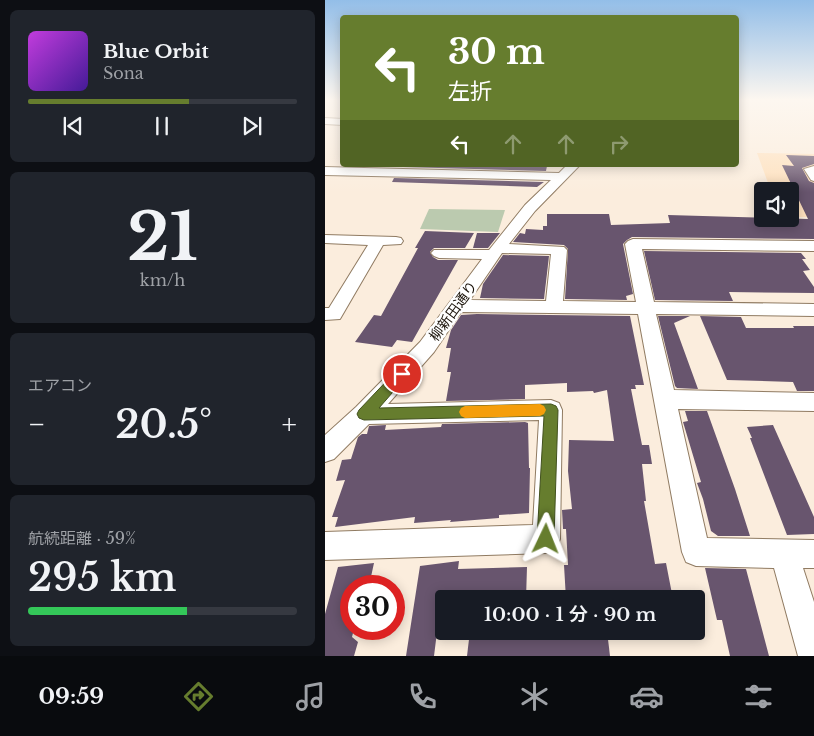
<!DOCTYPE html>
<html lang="ja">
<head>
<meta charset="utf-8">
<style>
  body { margin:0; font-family:"Libre Baskerville","Noto Sans JP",serif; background:#20242c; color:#f1f3f6; height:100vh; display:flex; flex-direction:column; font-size:19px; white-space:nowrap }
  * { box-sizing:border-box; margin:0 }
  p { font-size:16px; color:#9ea1a6 }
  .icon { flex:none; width:28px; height:28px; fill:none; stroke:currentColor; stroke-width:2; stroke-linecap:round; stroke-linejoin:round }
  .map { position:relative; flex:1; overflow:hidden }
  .sheet { display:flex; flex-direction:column; gap:10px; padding:10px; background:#0d0f14; width:325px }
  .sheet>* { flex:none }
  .top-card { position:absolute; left:15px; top:15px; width:399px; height:152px; border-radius:5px; box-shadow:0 2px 12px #0003; background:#667d2e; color:#fff; overflow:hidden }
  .fabs { position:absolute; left:429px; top:182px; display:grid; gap:10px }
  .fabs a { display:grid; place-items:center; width:45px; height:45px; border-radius:5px; background:#171b24; box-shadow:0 2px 12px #0003; font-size:25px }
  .speed { position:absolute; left:15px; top:575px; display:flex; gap:10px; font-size:25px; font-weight:700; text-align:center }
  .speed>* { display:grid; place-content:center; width:65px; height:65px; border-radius:50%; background:#171b24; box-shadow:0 2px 12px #0003; line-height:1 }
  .speed .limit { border:8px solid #d22; background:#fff; color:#111 }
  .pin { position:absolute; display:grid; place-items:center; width:42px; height:42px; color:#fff; margin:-21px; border:2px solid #fff; border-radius:50%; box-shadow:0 1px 5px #0007 }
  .me { position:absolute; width:55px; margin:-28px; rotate:2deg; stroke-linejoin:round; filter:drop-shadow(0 0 4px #0008) }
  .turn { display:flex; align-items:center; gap:18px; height:105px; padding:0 25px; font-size:22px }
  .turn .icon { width:65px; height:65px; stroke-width:2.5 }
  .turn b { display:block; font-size:35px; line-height:42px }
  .lanes { display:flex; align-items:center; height:48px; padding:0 25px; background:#0003; justify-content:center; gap:25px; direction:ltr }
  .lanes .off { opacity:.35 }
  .big { font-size:38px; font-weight:600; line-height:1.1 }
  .sheet .widget { flex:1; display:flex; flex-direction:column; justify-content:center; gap:8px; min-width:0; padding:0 18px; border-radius:8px; background:#20242c }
  .sheet .dial { align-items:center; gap:0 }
  .dial b { font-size:65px; line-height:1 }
  .song { display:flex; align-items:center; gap:15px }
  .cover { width:60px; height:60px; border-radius:8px; background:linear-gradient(135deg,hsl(290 70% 55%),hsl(260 70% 35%)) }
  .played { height:5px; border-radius:2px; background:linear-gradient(90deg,#667d2e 60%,#363941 60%) }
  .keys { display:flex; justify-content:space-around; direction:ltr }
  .heat { display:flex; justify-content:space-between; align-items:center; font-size:28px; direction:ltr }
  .charge { height:8px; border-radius:4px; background:linear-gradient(90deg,#34c759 59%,#363941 0) }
  .trip { position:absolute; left:110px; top:590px; width:270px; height:50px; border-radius:5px; background:#171b24; box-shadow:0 2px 12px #0003; font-weight:600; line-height:50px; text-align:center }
  .tab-bar { display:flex; height:80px; justify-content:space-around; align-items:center; background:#090b0e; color:#9ea1a6 }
  .tab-bar .icon { width:35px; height:35px }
  .tab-bar .current { color:#667d2e }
  .tab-bar b { font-size:22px; color:#f1f3f6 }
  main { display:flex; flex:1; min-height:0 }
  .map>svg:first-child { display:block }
</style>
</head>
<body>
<main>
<section class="sheet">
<div class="widget">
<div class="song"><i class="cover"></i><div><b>Blue Orbit</b><p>Sona</p></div></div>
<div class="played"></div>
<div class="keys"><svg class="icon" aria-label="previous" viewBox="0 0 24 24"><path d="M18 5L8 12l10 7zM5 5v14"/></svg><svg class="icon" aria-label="pause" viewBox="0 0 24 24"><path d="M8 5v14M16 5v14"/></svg><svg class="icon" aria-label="next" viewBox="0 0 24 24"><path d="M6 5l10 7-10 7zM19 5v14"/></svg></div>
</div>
<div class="widget dial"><b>21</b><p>km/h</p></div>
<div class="widget"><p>エアコン</p>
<div class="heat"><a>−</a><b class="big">20.5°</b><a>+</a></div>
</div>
<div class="widget"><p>航続距離 · 59%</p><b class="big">295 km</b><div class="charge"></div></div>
</section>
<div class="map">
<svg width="489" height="656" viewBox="0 0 489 656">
  <rect width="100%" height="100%" fill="#fbeddd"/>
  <path fill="#fee1bf" d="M432 153 489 154V217H465V191H446Z"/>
  <path fill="#bbcaaf" d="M104 209 180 210 173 232 95 229Z"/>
  <g fill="#68556e">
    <path d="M461 155 489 156V164L477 168 484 181 489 183V239L307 237 302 240 298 244 308 294 301 296 302 300 240 299 243 249 239 245 188 242 195 233 200 234 201 229 218 230V226H222V214H284L286 225 345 223 343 215 483 219 457 165 469 166Z"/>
    <path d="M80 165H166L222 166 221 171 78 167Z"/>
    <path d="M69 178 219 182 212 187 67 182Z"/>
    <path d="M100 231 149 233 140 248H109L105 252 108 257 113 260H133L87 342 72 340 67 347 30 342 49 315 56 316 93 248H90Z"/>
    <path d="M152 233H175L163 248H148Z"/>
    <path d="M319 251 476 253 481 259H477L485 270 478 271 489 287V293L404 292 408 301 330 300Z"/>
    <path d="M178 255 224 256 219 299 155 298 158 284Z"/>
    <path d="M152 314 305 316 319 385H310L311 389H306L317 445H324L327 464H317L321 501H319L330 564 341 563 348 599H241L239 565H243L241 529H238L237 510 247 509 243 471 244 440 289 441 282 390 269 393 268 391 242 392V383L200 385V399L121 401 126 372H122L126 348H121L126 330 136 315Z"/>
    <path d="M333 316H365L349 323 373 389 352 388 350 386Z"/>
    <path d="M375 316 416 317 421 328H469L468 326H489V391H472L468 382 402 380Z"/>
    <path d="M360 411H382L410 489 425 536H393L386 531 378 499 372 483 376 482 358 422 363 421Z"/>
    <path d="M200 422 203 423 204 468H205L204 513 174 515V518L125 522 126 520 89 523 90 517 10 527 13 517H7L20 480 11 481 17 460 26 459 33 437 37 434H42L44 426 61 425 60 430 116 427 117 424Z"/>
    <path d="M448 425 489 517V534L462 535 425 438H427L422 427Z"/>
    <path d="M134 561 133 569 202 567 201 599H119V615L114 616 109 656H81L95 566Z"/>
    <path d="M49 563 44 586H26V629H29L27 637 33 642 29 656H0V614L13 567Z"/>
    <path d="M380 568 421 569 444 656H405L397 620H392Z"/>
    <path d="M145 631H282L285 656H142Z"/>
  </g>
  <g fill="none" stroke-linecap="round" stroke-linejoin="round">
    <g stroke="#907b62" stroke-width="2">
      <path id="pedestrian" d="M489 166V181L486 180 479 169Z"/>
    </g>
    <g stroke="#907b62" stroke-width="2">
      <g id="minor">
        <path d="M0 118 18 119V125L0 124Z"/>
        <path d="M242 165H255L210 211 184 244 239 247 242 250 238 301 311 302 300 244 303 241 308 239 489 241V251L317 249 329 302 489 304V316L331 314 349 390 489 393V411L353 409 382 538 489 540V568H478L489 602V656H473L449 568 371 566 361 562 357 552 313 314 136 312 109 352 63 404 226 400 234 403 237 410 235 539 231 549 221 553 0 560V532L208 525 214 420 44 424 9 459 0 462V435L31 407 95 342 157 259 114 258 109 256 106 253 109 250H164L200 205 226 180 0 175V167L234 173ZM177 253 226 254 221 301 145 300Z"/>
        <path d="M0 235 71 237 76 238 78 241 76 244 58 245 15 319 0 320V308H4L43 245 0 243Z"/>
      </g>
    </g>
    <use href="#pedestrian" fill="#fff" fill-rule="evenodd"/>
    <use href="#minor" fill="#fff" fill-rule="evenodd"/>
  </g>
  <linearGradient id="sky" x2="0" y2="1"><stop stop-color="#93bee8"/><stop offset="0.52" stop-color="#fdf7f0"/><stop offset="1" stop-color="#fdf7f0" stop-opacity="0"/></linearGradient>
  <rect width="489" height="192" fill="url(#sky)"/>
  <path fill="#667d2e" stroke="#42511e" d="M77 369 81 370 83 374 81 377 54 408 226 404 231 406 233 410 229 539 227 545 221 548 215 545 212 539 219 416 39 420 34 418 32 414 34 410 72 370Z"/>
  <path fill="#f59e0b" d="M215 404 219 406 221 410 219 414 215 416 140 418 136 416 134 412 136 408 140 406Z"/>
  <g text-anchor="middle" stroke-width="5" stroke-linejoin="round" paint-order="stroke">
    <g font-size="14" fill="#191108" stroke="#fff">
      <text transform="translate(128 311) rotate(-54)" y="5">柳新田通り</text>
    </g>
  </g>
</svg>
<div class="fabs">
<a><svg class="icon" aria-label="sound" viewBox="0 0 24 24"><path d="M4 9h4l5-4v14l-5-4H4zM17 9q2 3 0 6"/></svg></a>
</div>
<div class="speed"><div class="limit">30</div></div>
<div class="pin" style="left:77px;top:374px;background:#d93025"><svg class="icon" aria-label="arrive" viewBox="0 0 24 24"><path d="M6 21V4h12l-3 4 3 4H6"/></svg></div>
<svg class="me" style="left:221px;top:539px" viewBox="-20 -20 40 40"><path d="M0-17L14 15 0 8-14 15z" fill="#667d2e" stroke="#fff" stroke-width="4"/></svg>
<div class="trip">10:00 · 1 分 · 90 m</div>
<div class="top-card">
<div class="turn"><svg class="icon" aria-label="left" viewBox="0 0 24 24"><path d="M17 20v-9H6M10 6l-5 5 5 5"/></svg><div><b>30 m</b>左折</div></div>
<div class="lanes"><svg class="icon" aria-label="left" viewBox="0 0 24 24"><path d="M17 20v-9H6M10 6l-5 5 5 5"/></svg><svg class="icon off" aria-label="ahead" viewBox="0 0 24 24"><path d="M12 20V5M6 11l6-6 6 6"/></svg><svg class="icon off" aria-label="ahead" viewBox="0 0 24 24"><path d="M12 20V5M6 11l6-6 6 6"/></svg><svg class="icon off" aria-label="right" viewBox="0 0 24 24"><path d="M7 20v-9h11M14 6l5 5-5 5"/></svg></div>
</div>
</div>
</main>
<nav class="tab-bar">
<b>09:59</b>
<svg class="icon current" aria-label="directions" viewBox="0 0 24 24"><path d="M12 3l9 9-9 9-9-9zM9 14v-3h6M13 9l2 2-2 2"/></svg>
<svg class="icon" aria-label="music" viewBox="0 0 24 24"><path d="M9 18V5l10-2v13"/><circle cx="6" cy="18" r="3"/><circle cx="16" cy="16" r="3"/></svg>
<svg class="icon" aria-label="phone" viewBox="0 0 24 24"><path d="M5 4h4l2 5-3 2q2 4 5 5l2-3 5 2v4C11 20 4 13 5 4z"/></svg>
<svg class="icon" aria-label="climate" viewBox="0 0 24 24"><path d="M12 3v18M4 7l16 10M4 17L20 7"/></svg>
<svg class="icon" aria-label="car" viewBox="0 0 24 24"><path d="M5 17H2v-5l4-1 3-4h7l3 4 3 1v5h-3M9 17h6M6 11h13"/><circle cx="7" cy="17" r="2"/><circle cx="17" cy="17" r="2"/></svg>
<svg class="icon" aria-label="filters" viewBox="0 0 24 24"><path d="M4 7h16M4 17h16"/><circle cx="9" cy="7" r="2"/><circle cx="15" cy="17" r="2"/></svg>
</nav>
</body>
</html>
